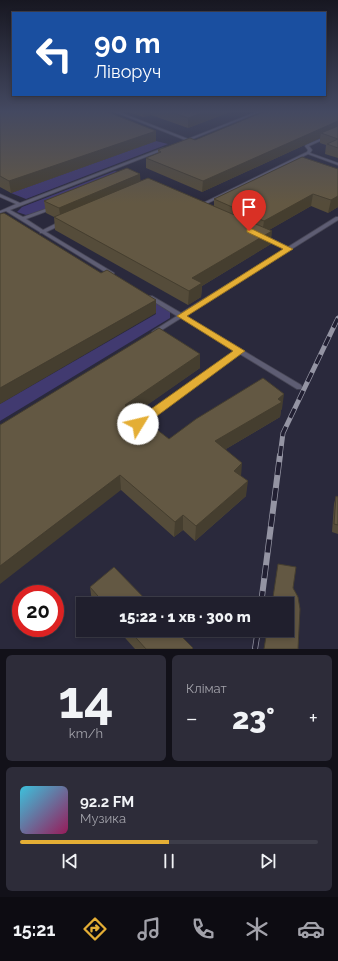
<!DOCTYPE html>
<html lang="uk">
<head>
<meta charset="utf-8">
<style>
  body { margin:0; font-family:Raleway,sans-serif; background:#2d2c39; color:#f1f3f6; height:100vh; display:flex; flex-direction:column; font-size:15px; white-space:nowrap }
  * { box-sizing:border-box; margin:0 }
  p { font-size:13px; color:#a2a2aa }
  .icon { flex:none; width:22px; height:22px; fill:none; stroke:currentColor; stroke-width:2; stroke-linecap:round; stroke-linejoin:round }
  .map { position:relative; height:649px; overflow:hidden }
  .sheet { display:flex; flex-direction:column; gap:6px; padding:6px; background:#121119; flex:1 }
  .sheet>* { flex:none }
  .guide { position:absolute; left:12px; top:12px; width:314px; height:84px; border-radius:0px; box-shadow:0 2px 6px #0003,0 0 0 1px #3d3d49; background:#1a4fa0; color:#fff; overflow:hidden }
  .speed { position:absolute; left:12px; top:585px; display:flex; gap:8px; font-size:20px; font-weight:700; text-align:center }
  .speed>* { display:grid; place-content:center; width:52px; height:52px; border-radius:50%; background:#201f2d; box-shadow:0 2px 6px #0003,0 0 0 1px #3d3d49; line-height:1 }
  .speed .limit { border:6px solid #d22; background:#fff; color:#111 }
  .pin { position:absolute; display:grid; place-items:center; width:34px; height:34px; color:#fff; margin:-41px -17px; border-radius:50% 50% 50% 0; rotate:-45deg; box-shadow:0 0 4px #0007 }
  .pin .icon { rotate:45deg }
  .me { position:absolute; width:44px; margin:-22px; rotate:54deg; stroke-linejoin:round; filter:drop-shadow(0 0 3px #0008) }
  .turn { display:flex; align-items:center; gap:14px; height:84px; padding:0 16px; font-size:18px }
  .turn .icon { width:52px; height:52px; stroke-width:2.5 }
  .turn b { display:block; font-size:28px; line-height:34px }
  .big { font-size:30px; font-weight:800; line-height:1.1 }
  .sheet .widget { flex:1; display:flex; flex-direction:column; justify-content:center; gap:6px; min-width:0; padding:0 14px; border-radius:6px; background:#2d2c39 }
  .sheet .dial { align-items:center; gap:0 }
  .dial b { font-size:52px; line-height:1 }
  .song { display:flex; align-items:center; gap:12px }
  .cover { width:48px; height:48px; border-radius:6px; background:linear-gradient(135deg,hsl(190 70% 55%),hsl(330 70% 35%)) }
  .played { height:4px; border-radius:2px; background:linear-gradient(90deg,#e4ae35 50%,#3d3d49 50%) }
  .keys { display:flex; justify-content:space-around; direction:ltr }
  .heat { display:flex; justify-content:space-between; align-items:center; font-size:22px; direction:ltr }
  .sheet .tiles { flex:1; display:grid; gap:6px; grid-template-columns:1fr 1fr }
  .widget:last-child { grid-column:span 2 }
  .trip { position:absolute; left:76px; top:597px; width:218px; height:40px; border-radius:0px; background:#201f2d; box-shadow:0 2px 6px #0003,0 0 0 1px #3d3d49; font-weight:800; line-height:40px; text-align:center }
  .tab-bar { display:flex; height:64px; justify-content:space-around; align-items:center; background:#0d0c12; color:#a2a2aa }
  .tab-bar .icon { width:28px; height:28px }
  .tab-bar .active { color:#e4ae35 }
  .tab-bar b { font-size:18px; color:#f1f3f6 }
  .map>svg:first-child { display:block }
</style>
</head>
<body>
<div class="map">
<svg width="338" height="649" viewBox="0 0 338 649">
  <rect width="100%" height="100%" fill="#2a293c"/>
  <g fill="#413a70">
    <path d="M156 141 168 144 26 199 11 193Z"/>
    <path d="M115 171 120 173V178L38 212 26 215 17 212 22 207Z"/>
    <path d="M154 301 170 312V318L0 421V404L156 314Z"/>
  </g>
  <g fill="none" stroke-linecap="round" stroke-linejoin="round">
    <g stroke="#474655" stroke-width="1.5">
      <g id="lane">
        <path d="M115 112H119L188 139 256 112H260L185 142 183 141 185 140Z"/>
        <path d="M338 131V133L309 146 312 150 310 153 338 163V165L308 154 200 207H198L197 206 307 152 308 150 305 146 306 145Z"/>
        <path d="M163 148 166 149 10 210 23 217 51 207H53V209L26 219 43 230 59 222H63V224L46 232 114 273V275H110L42 233H40V232L6 211 0 213V211L16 204 0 197V194L20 203Z"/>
        <path d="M336 217H338V220L185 316 301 385 302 387 301 389H297L240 354 140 426H136L135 424 136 422 236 351 181 318 157 333H153L152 332 153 331 177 316 148 298 147 297 148 296H152L181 313 285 249 264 239V237H268L288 247Z"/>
      </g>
    </g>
    <use href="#lane" fill="#5e5d73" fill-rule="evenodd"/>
    <g stroke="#9494a3" stroke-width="5">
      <path id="rail-far1" d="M280 456 283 433 338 318"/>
    </g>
    <g stroke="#9494a3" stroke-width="6">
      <g id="rail">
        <path d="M261 604 280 455"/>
        <path d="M255 649 258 630"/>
      </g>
    </g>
    <use href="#rail-far1" stroke="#211f32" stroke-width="3.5" stroke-dasharray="10" stroke-linecap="butt"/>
    <use href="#rail" stroke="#211f32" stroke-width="4.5" stroke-dasharray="13" stroke-linecap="butt"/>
  </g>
  <g fill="#554c3a">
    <path d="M0 112 156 141 11 193 0 187Z"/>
    <path d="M129 112H230L188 128 151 115 143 117Z"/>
    <path d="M338 112V158L325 154 326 145 320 143V138L202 192 146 168V158L158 153V150L195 140Z"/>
    <path d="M338 169V207L328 213 311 206 269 230 271 244 202 286 201 297 188 305 55 230 54 217 46 213 44 201 140 181 214 206V199Z"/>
    <path d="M200 354V368L135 413 169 439 282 409 281 410 280 417 226 449 241 476 246 496 195 541 183 530 174 537 121 490 0 425Z"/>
    <path d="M336 496 338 497V534L332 532 334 504Z"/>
    <path d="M90 587 150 604H94L92 602Z"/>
    <path d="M118 630H175L193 649H135Z"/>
  </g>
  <g fill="#453e2f">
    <path d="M143 112H151V115L143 117Z"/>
    <path d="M204 112H230L188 128V118Z"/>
    <path d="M338 121V130L321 133 320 138 202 192 203 181Z"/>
    <path d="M156 131V141L11 193 9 181Z"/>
    <path d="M140 174 141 186 61 221 59 208Z"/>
    <path d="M313 194 311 206 262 234 264 221Z"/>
    <path d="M338 196V207L328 213 331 200Z"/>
    <path d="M272 231 271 244 202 286 201 297 188 305 189 291 192 278Z"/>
    <path d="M156 300V313L0 404V388Z"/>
    <path d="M200 354V368L126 420 125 405Z"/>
    <path d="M284 394 282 409 281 410 280 417 214 456 215 441Z"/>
    <path d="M242 463 241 477 234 471Z"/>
    <path d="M120 475 121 490 0 584V566Z"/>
    <path d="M248 481 246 496 195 541 196 526Z"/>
    <path d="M183 515V530L174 537 175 522Z"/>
  </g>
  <g fill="#635843" stroke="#453e2f">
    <path d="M0 112H108L156 131 9 181 0 176Z"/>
    <path d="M172 112H204L188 118Z"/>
    <path d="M263 112H338V121L203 181 146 158 161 152 158 150 190 138 195 140Z"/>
    <path d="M338 126V148L327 144 338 139 321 133Z"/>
    <path d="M302 157 338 169V196L331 200 313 194 264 221 214 199Z"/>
    <path d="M127 168 140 174 59 208 44 201Z"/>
    <path d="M148 178 272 231 192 278 202 283 189 291 54 217Z"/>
    <path d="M4 213 101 273 107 270 156 300 0 388V214Z"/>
    <path d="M159 328 200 354 125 405 169 439 196 419 263 378 284 394 278 399 282 402 215 441 242 463 234 471 248 481 196 526 183 515 175 522 120 475 0 566V425Z"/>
    <path d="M336 496 338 497V525L334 524Z"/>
    <path d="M278 564 296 567 293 588 298 597 300 609 298 649H264L267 630H287V604H272Z"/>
    <path d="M114 567 150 604H105L90 587Z"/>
    <path d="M129 630H175L193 648 192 649H146Z"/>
  </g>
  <linearGradient id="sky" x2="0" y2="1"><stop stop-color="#171721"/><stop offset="0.55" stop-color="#444961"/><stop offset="1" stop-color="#444961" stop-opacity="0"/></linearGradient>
  <rect width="338" height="203" fill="url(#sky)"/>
  <path fill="#e4ae35" stroke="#947122" d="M247 229H252L293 249 187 316 245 351 142 427H134L133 424 134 421 233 351 177 316 283 249 247 232Z"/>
</svg>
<div class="speed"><div class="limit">20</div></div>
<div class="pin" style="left:249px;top:231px;background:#d93025"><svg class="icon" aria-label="arrive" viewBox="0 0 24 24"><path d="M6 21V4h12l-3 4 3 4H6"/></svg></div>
<svg class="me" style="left:138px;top:424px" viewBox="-20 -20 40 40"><circle r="19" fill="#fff"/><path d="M0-13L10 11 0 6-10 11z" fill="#e4ae35"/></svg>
<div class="trip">15:22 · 1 хв · 300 m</div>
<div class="guide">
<div class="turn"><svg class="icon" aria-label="left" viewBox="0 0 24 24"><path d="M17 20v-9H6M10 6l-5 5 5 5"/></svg><div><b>90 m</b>Ліворуч</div></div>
</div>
</div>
<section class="sheet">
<div class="tiles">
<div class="widget dial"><b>14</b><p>km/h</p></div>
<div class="widget"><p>Клімат</p>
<div class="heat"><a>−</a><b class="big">23°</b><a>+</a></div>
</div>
<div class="widget">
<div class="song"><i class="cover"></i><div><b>92.2 FM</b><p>Музика</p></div></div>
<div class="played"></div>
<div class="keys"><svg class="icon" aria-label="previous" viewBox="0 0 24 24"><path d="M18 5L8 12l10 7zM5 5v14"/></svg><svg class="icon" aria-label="pause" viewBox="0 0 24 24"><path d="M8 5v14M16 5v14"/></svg><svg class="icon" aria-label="next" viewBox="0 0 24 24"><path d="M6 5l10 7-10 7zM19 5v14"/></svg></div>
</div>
</div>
</section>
<nav class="tab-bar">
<b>15:21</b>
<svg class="icon active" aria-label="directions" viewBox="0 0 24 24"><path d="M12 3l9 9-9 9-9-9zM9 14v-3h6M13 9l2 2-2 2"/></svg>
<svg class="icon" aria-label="music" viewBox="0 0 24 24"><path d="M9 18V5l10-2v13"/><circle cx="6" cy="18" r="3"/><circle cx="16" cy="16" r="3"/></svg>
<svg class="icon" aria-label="phone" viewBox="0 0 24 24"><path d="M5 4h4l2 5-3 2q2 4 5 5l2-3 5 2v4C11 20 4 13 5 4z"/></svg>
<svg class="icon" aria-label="climate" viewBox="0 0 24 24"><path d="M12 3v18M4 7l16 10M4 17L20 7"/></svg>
<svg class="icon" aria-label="car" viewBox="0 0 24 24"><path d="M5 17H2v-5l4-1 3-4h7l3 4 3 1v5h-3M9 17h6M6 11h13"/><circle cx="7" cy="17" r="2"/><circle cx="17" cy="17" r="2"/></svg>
</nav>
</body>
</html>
